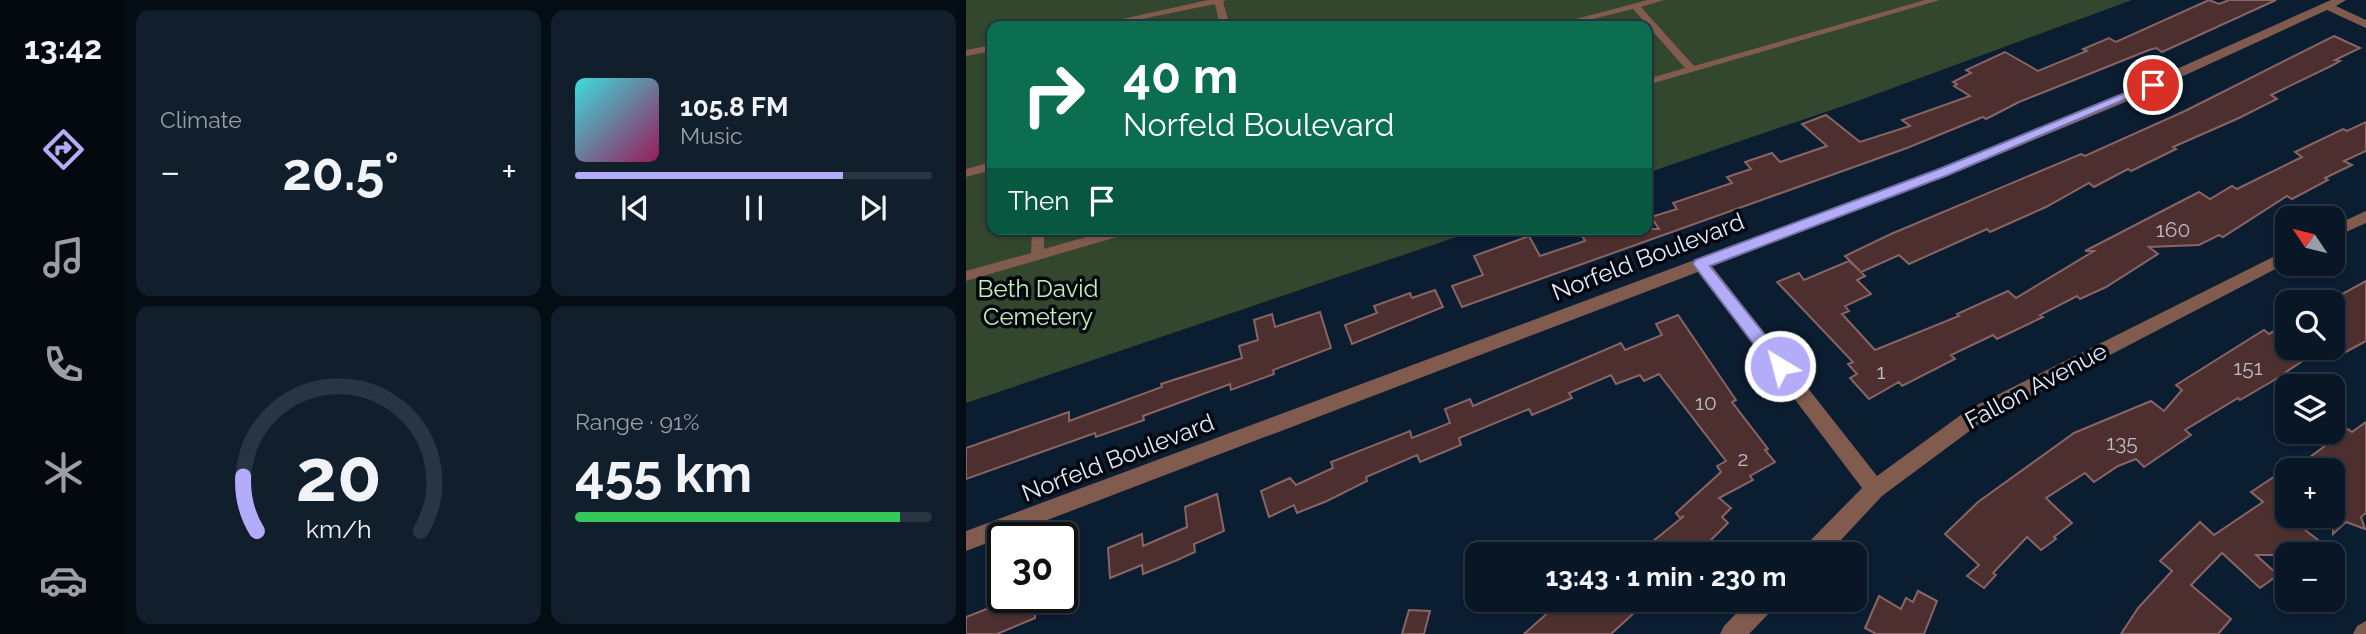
<!DOCTYPE html>
<html lang="en">
<head>
<meta charset="utf-8">
<style>
  body { margin:0; font-family:Raleway,sans-serif; background:#111f2d; color:#f1f3f6; height:100vh; display:flex; flex-direction:column; font-size:26px; white-space:nowrap }
  * { box-sizing:border-box; margin:0 }
  p { font-size:23px; color:#989fa7 }
  .icon { flex:none; width:38px; height:38px; fill:none; stroke:currentColor; stroke-width:2; stroke-linecap:round; stroke-linejoin:round }
  .map { position:relative; flex:1; overflow:hidden }
  .drawer { display:flex; flex-direction:column; gap:10px; padding:10px; background:#040c14; width:840px }
  .drawer>* { flex:none }
  .banner { position:absolute; left:21px; top:21px; width:665px; height:214px; border-radius:14px; box-shadow:0 2px 5px #0004,0 0 0 2px #293542; background:#0b6e4f; color:#fff; overflow:hidden }
  .needle { width:46px; rotate:305deg }
  .tools { position:absolute; left:1309px; top:206px; display:grid; gap:14px }
  .tools a { display:grid; place-items:center; width:70px; height:70px; border-radius:14px; background:#081625; box-shadow:0 2px 5px #0004,0 0 0 2px #293542; font-size:35px }
  .speed { position:absolute; left:21px; top:522px; display:flex; gap:14px; font-size:35px; font-weight:700; text-align:center }
  .speed>* { display:grid; place-content:center; width:91px; height:91px; border-radius:50%; background:#081625; box-shadow:0 2px 5px #0004,0 0 0 2px #293542; line-height:1 }
  .speed .limit { border:4px solid #111; border-radius:10px; background:#fff; color:#111 }
  .pin { position:absolute; display:grid; place-items:center; width:60px; height:60px; color:#fff; margin:-30px; border:4px solid #fff; border-radius:50%; box-shadow:0 2px 7px #0007 }
  .me { position:absolute; width:77px; margin:-38px; rotate:323deg; stroke-linejoin:round; filter:drop-shadow(0 0 5px #0008) }
  .turn { display:flex; align-items:center; gap:24px; height:147px; padding:0 21px; font-size:32px }
  .turn .icon { width:91px; height:91px; stroke-width:2.5 }
  .turn b { display:block; font-size:49px; line-height:60px }
  .then { display:flex; align-items:center; height:66px; padding:0 21px; background:#0003; gap:14px; font-size:26px }
  .big { font-size:52px; font-weight:700; line-height:1.1 }
  .drawer .card { flex:1; display:flex; flex-direction:column; justify-content:center; gap:10px; min-width:0; padding:0 24px; border-radius:14px; background:#111f2d }
  .drawer .dial { align-items:center; gap:0 }
  .dial svg { height:182px; overflow:visible; fill:none; stroke:#293542; stroke-width:7; stroke-linecap:round; text-anchor:middle }
  .dial text { fill:#f1f3f6; stroke:none }
  .song { display:flex; align-items:center; gap:21px }
  .cover { width:84px; height:84px; border-radius:10px; background:linear-gradient(135deg,hsl(180 70% 55%),hsl(330 70% 35%)) }
  .played { height:7px; border-radius:4px; background:linear-gradient(90deg,#b3adf9 75%,#293542 75%) }
  .keys { display:flex; justify-content:space-around; direction:ltr }
  .heat { display:flex; justify-content:space-between; align-items:center; font-size:38px; direction:ltr }
  .charge { height:10px; border-radius:5px; background:linear-gradient(90deg,#34c759 91%,#293542 0) }
  .drawer .tiles { flex:1; display:grid; gap:10px; grid-template-columns:repeat(2,1fr) }
  .trip { position:absolute; left:499px; top:542px; width:402px; height:70px; border-radius:14px; background:#081625; box-shadow:0 2px 5px #0004,0 0 0 2px #293542; font-weight:700; line-height:70px; text-align:center }
  main { display:flex; flex:1; min-height:0 }
  .menu { display:flex; flex-direction:column; width:126px; justify-content:space-around; align-items:center; background:#03090f; color:#989fa7 }
  .menu .icon { width:49px; height:49px }
  .menu .current { color:#b3adf9 }
  .menu b { font-size:32px; color:#f1f3f6 }
  .map>svg:first-child { display:block }
</style>
</head>
<body>
<main>
<nav class="menu">
<b>13:42</b>
<svg class="icon current" aria-label="directions" viewBox="0 0 24 24"><path d="M12 3l9 9-9 9-9-9zM9 14v-3h6M13 9l2 2-2 2"/></svg>
<svg class="icon" aria-label="music" viewBox="0 0 24 24"><path d="M9 18V5l10-2v13"/><circle cx="6" cy="18" r="3"/><circle cx="16" cy="16" r="3"/></svg>
<svg class="icon" aria-label="phone" viewBox="0 0 24 24"><path d="M5 4h4l2 5-3 2q2 4 5 5l2-3 5 2v4C11 20 4 13 5 4z"/></svg>
<svg class="icon" aria-label="climate" viewBox="0 0 24 24"><path d="M12 3v18M4 7l16 10M4 17L20 7"/></svg>
<svg class="icon" aria-label="car" viewBox="0 0 24 24"><path d="M5 17H2v-5l4-1 3-4h7l3 4 3 1v5h-3M9 17h6M6 11h13"/><circle cx="7" cy="17" r="2"/><circle cx="17" cy="17" r="2"/></svg>
</nav>
<section class="drawer">
<div class="tiles">
<div class="card"><p>Climate</p>
<div class="heat"><a>−</a><b class="big">20.5°</b><a>+</a></div>
</div>
<div class="card">
<div class="song"><i class="cover"></i><div><b>105.8 FM</b><p>Music</p></div></div>
<div class="played"></div>
<div class="keys"><svg class="icon" aria-label="previous" viewBox="0 0 24 24"><path d="M18 5L8 12l10 7zM5 5v14"/></svg><svg class="icon" aria-label="pause" viewBox="0 0 24 24"><path d="M8 5v14M16 5v14"/></svg><svg class="icon" aria-label="next" viewBox="0 0 24 24"><path d="M6 5l10 7-10 7zM19 5v14"/></svg></div>
</div>
<div class="card dial"><svg viewBox="0 0 100 80">
<path d="M14 69A42 42 0 1 1 86 69"/>
<path d="M14 69A42 42 0 0 1 8 45" stroke="#b3adf9"/>
<text x="50" y="56" font-size="32" font-weight="700">20</text>
<text x="50" y="72" font-size="11">km/h</text>
</svg></div>
<div class="card"><p>Range · 91%</p><b class="big">455 km</b><div class="charge"></div></div>
</div>
</section>
<div class="map">
<svg width="1400" height="634" viewBox="0 0 1400 634">
  <rect width="100%" height="100%" fill="#0b1d31"/>
  <path fill="#33462e" d="M0 0H1166L889 102 681 173V26H26V229H514L0 403Z"/>
  <g fill="#4e2f2f" stroke="#886564" stroke-width="2">
    <path d="M1243 0 1253 4 1263 0H1310L1196 52 1190 48 1183 50 1053 102 1020 119 1017 117 941 148 496 307 486 286 517 275 508 256 563 236 574 256 619 241 612 229H693L685 217 711 209 707 203 766 183 761 177 785 169 779 162 806 153 814 162 861 146 836 124 860 115 894 142 944 126 936 120 1004 96 988 86 991 84 987 82 1005 73 1000 70 1039 52 1072 71 1121 51 1117 49 1143 38 1150 42Z"/>
    <path d="M1368 36 1394 48 1369 60 1374 61 1365 66 1305 95 1311 99 1273 118 1207 147 1210 149 1165 171 1162 169 1128 187 1123 183 1080 207 1024 232 1021 229 943 264 933 255 895 272 899 276 891 280 905 294 879 306 883 311 876 314 909 350 993 316 991 314 1042 291 1050 298 1128 251H1119L1233 192 1244 199 1266 186 1271 189 1336 157 1329 152 1377 129 1381 131 1400 122V151L1378 161 1386 165 1359 178 1362 180 1326 199 1321 196 1257 237 1253 235 1233 245 1183 247 1192 254 1140 287 1114 299 1111 296 1074 315 1077 317 1031 339 1027 335 985 355 989 359 936 386 933 382 903 399 884 378 891 374 882 364 887 362 811 282 833 273 838 280 883 261 894 271 879 256 925 234 1115 154 1119 156 1219 111Z"/>
    <path d="M1400 281V341L1376 354 1367 348V312L1377 306 1367 299Z"/>
    <path d="M469 290 477 307 386 344 379 325 411 313 408 306 444 293 446 298Z"/>
    <path d="M354 312 365 348 307 370 308 374 265 390 264 384 177 416 178 420 130 437 129 433 0 479V448L103 412V421L196 387 195 384 276 358 273 346 292 340 288 320 306 314 309 327Z"/>
    <path d="M712 315 770 400 766 402 802 449 799 450 809 462 784 476 787 480 753 498 765 508 756 517 762 523 730 555H670L718 516 714 518 710 513 755 472 751 466 760 461 693 374 678 381 674 375 650 384 645 375 603 393 606 398 566 415 563 409 493 438 495 445 454 462 451 455 400 477 401 481 361 501 331 513 328 505 303 517 295 491 324 478 330 485 367 468 365 462 444 431 446 438 484 423 479 409 504 399 507 406 655 343 659 350 696 335 690 324Z"/>
    <path d="M1312 328 1321 335V348H1356L1305 382 1274 400 1272 398 1219 430 1225 435 1178 467 1170 459 1152 466 1128 482 1119 473 1080 498 1106 523 1088 537 1090 539 1075 550 1061 537 1027 573 1030 575 1018 588 1001 576 1013 565 979 534 1012 502 1108 433 1185 401 1198 411 1216 390 1210 385 1298 330 1303 334Z"/>
    <path d="M1400 422V513L1395 517 1399 529 1380 522 1367 534V471H1325L1382 429 1386 432Z"/>
    <path d="M1321 468V516L1356 543 1343 555H1290L1312 575 1294 588 1256 553 1225 585 1265 619 1252 634H1155L1172 608 1206 571 1194 561 1234 522 1248 535 1297 502 1285 492Z"/>
    <path d="M251 494 258 531 228 544 229 552 209 561 177 574 176 565 144 578 142 548 176 534 177 546 221 527 219 507Z"/>
    <path d="M952 591 971 601 958 634H910L899 628 913 596 935 609 940 598 947 602Z"/>
    <path d="M51 597H69V618L31 634H0V617Z"/>
    <path d="M596 600H655L667 614 645 634H558Z"/>
    <path d="M443 610 464 611 458 634H436Z"/>
  </g>
  <g fill="none" stroke-linecap="round" stroke-linejoin="round">
    <g fill="#805b4e" fill-rule="evenodd">
      <path d="M242 0H260L257 2 264 26H254L249 4 142 26H125Z"/>
      <path d="M682 0H698L675 7 728 66 959 0H974L681 85V79L719 68 667 9 598 26H583Z"/>
      <path d="M26 45V51L0 56V50Z"/>
      <path d="M26 162V170L0 177V169Z"/>
      <path d="M66 229H78V249L148 229H170L168 232 0 281V271L65 253Z"/>
    </g>
    <g fill="#805b4e" fill-rule="evenodd">
      <path d="M1365 0H1380L1370 6 1400 20V28L1361 10 1167 99 983 175 746 266 911 476 1003 409 1321 250V263L1017 421 916 496 861 555H835L838 547 896 488 732 272 0 551V531L973 169 1157 93Z"/>
      <path d="M1400 211V223L1367 238V226Z"/>
      <path d="M783 600H811L808 608 783 634H754L758 626Z"/>
      <path d="M1400 621V634H1387L1391 626Z"/>
    </g>
  </g>
  <path fill="#b3adf9" stroke="#7470a2" stroke-width="2" d="M1183 83 1193 85 982 175 744 266 820 361 822 366 820 371H808L727 264 729 260 973 169Z"/>
  <g text-anchor="middle" stroke-width="7" stroke-linejoin="round" paint-order="stroke">
    <g font-size="21" fill="#bbbbc6">
      <text x="1207" y="237">160</text>
      <text x="1282" y="375">151</text>
      <text x="915" y="379">1</text>
      <text x="740" y="410">10</text>
      <text x="1156" y="450">135</text>
      <text x="777" y="466">2</text>
    </g>
    <g font-size="24" fill="#dfeaf9" stroke="#02070f">
      <text transform="translate(682 257) rotate(-21)" y="8">Norfeld Boulevard</text>
      <text transform="translate(1070 386) rotate(-28)" y="8">Fallon Avenue</text>
      <text transform="translate(152 458) rotate(-21)" y="8">Norfeld Boulevard</text>
    </g>
    <g font-size="24" fill="#c3f0b7" stroke="#02070f">
      <text x="72" y="297">Beth David<tspan x="72" dy="28">Cemetery</tspan></text>
    </g>
  </g>
</svg>
<div class="tools">
<a><svg class="needle" viewBox="-14 -14 28 28"><path d="M0-13l5 13h-10z" fill="#e53935"/><path d="M0 13l5-13h-10z" fill="#989fa7"/></svg></a>
<a><svg class="icon" aria-label="search" viewBox="0 0 24 24"><circle cx="10" cy="10" r="6"/><path d="M15 15l6 6"/></svg></a>
<a><svg class="icon" aria-label="layers" viewBox="0 0 24 24"><path d="M12 4l9 5-9 5-9-5zM3 14l9 5 9-5"/></svg></a>
<a>+</a>
<a>−</a>
</div>
<div class="speed"><div class="limit">30</div></div>
<div class="pin" style="left:1187px;top:85px;background:#d93025"><svg class="icon" aria-label="arrive" viewBox="0 0 24 24"><path d="M6 21V4h12l-3 4 3 4H6"/></svg></div>
<svg class="me" style="left:814px;top:366px" viewBox="-20 -20 40 40"><circle r="17" fill="#b3adf9" stroke="#fff" stroke-width="3"/><path d="M0-11L8 9 0 5-8 9z" fill="#fff"/></svg>
<div class="trip">13:43 · 1 min · 230 m</div>
<div class="banner">
<div class="turn"><svg class="icon" aria-label="right" viewBox="0 0 24 24"><path d="M7 20v-9h11M14 6l5 5-5 5"/></svg><div><b>40 m</b>Norfeld Boulevard</div></div>
<div class="then">Then<svg class="icon" aria-label="arrive" viewBox="0 0 24 24"><path d="M6 21V4h12l-3 4 3 4H6"/></svg></div>
</div>
</div>
</main>
</body>
</html>
